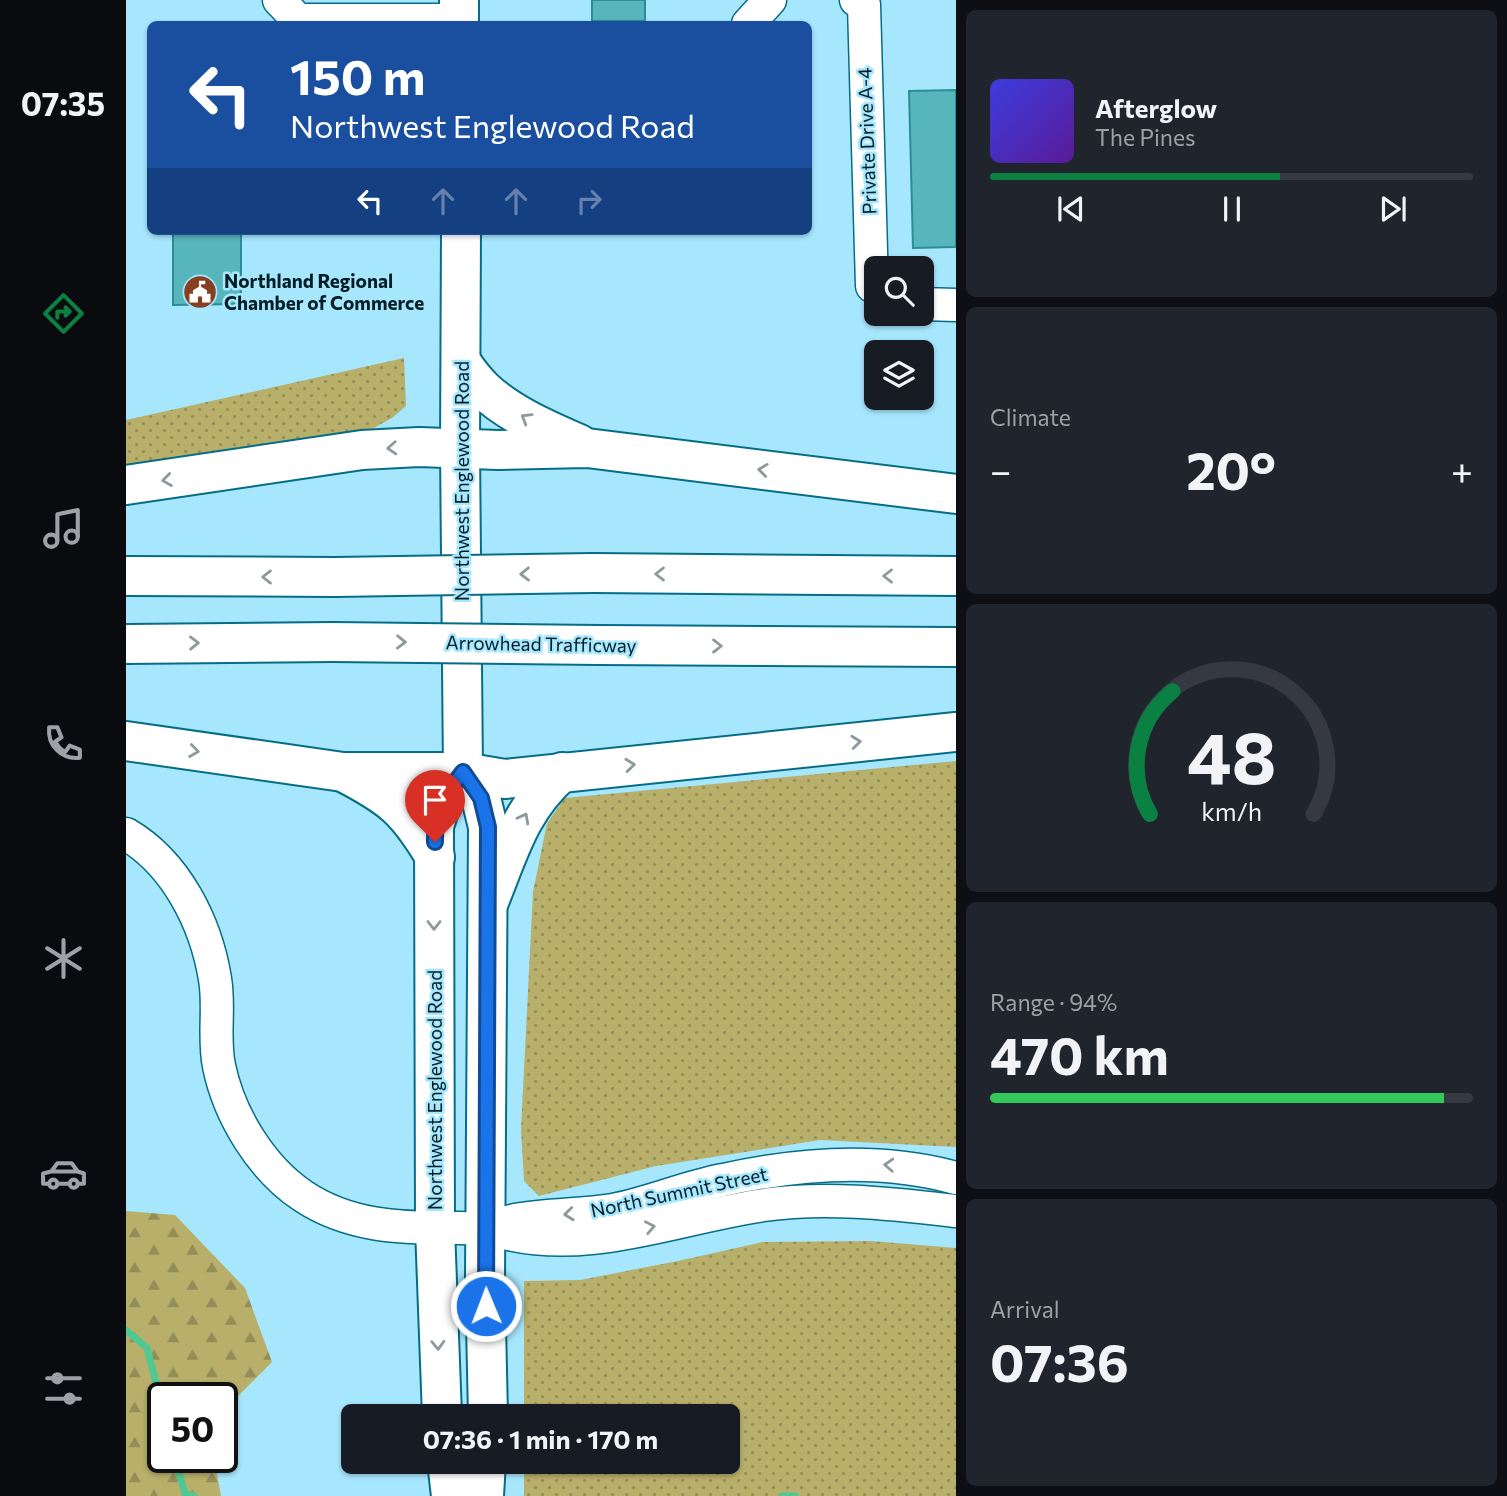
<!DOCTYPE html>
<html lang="en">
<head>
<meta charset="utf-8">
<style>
  body { margin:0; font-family:Commissioner,sans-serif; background:#20242c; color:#f1f3f6; height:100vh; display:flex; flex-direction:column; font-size:26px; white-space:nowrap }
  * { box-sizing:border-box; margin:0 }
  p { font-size:23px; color:#9ea1a6 }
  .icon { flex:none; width:38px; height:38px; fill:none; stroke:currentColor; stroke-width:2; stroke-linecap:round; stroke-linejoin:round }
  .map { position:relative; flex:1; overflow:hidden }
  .panel { display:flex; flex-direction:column; gap:10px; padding:10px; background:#0d0f14; width:551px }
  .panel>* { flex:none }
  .guide { position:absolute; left:21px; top:21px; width:665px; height:214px; border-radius:10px; box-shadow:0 2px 5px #0004; background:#1a4fa0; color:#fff; overflow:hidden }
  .fabs { position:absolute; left:738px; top:256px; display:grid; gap:14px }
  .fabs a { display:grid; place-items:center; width:70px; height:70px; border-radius:10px; background:#171b24; box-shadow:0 2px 5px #0004; font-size:35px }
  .speed { position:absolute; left:21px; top:1382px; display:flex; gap:14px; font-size:35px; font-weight:700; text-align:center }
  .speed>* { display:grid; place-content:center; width:91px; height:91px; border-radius:50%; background:#171b24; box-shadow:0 2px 5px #0004; line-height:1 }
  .speed .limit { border:4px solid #111; border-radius:10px; background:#fff; color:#111 }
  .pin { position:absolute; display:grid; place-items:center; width:60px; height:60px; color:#fff; margin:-72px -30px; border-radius:50% 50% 50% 0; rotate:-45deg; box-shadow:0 0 7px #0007 }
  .pin .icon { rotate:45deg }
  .me { position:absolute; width:77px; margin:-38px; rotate:359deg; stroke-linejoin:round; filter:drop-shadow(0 0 5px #0008) }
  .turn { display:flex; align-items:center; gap:24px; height:147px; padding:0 28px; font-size:32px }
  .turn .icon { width:91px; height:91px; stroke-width:2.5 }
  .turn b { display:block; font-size:49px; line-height:60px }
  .lanes { display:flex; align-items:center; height:66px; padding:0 28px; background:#0003; justify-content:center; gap:35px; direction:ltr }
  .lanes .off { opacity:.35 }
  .big { font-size:52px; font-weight:700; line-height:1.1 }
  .panel .tile { flex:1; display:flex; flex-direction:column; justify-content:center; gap:10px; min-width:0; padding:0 24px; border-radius:10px; background:#20242c }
  .panel .dial { align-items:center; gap:0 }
  .dial svg { height:182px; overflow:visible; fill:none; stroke:#363941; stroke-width:7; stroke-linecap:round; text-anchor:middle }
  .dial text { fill:#f1f3f6; stroke:none }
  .song { display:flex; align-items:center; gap:21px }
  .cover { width:84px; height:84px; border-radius:10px; background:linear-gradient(135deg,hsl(240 70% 55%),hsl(270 70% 35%)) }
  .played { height:7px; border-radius:4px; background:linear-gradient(90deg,#0b8043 60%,#363941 60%) }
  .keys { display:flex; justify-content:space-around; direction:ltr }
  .heat { display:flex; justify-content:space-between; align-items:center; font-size:38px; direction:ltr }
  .charge { height:10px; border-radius:5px; background:linear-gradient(90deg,#34c759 94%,#363941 0) }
  .trip { position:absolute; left:215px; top:1404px; width:399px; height:70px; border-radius:10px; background:#171b24; box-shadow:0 2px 5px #0004; font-weight:700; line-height:70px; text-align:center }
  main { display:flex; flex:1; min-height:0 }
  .tab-bar { display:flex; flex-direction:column; width:126px; justify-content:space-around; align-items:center; background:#090b0e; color:#9ea1a6 }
  .tab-bar .icon { width:49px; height:49px }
  .tab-bar .active { color:#0b8043 }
  .tab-bar b { font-size:32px; color:#f1f3f6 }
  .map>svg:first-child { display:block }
</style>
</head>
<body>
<main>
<nav class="tab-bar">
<b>07:35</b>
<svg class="icon active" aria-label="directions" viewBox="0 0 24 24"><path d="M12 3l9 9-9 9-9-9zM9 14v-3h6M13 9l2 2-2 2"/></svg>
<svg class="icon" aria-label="music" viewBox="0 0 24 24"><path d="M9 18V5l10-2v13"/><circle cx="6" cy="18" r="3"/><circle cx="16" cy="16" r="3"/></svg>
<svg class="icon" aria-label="phone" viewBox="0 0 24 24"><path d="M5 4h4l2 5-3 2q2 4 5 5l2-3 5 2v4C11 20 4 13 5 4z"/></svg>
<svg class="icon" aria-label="climate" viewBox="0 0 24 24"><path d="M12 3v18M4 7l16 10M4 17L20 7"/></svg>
<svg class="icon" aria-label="car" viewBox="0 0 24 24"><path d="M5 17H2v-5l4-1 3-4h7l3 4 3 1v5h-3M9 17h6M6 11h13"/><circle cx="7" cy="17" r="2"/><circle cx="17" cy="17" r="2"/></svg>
<svg class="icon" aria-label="filters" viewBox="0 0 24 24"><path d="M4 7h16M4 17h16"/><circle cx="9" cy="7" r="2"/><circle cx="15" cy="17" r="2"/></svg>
</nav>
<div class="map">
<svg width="830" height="1496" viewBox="0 0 830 1496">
  <defs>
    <pattern id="green-dots" width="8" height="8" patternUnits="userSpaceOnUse" patternTransform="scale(1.75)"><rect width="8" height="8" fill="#b8af6b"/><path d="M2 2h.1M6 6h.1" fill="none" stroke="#938e58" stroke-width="1.8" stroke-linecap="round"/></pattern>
    <pattern id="forest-firs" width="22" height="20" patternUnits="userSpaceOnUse" patternTransform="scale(1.75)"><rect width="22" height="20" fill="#b8af6b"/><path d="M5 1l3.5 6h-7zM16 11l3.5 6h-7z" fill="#938e58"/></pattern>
  </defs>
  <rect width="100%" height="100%" fill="#a7e7fe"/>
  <g fill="url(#green-dots)">
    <path d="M278 358 280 406 266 418 244 430 0 467V420Z"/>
    <path d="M830 761V1147L694 1140 530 1166 413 1196 398 1181 395 1129 407 892 421 823 439 798Z"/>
    <path d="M745 1241 830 1248V1496H398V1461H602V1416H398V1281L454 1280 552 1261 637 1242Z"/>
  </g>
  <path fill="url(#forest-firs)" d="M0 1211 49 1215 119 1288 146 1362 96 1412V1398H37V1458H88L95 1496H0Z"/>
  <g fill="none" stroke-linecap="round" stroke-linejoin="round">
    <g stroke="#51c793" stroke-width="7">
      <path d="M0 1330 21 1348 37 1409"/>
      <path d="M49 1458 59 1494 68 1496"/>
      <path d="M656 1496H669"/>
    </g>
  </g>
  <g fill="#57b6bc" stroke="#298e95" stroke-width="2">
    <rect x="466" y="0" width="53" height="21"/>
    <path d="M830 90V247L787 248 783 91Z"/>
    <path d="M47 231H115V304L47 305Z"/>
  </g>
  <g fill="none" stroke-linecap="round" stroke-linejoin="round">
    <g stroke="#056d86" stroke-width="35">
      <g id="minor">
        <path d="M153 0 172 20H333"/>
        <path d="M730 0 738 5 746 286 751 288"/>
        <path d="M622 24 644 0"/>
        <path d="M796 304 830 305"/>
        <path d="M0 834C50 863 80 923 89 979 94 1007 87 1037 93 1066 103 1115 135 1168 177 1196 222 1226 272 1228 324 1228 336 1228 350 1229 362 1227 371 1225 380 1222 389 1220 421 1214 454 1215 487 1210 524 1203 560 1187 597 1180 674 1163 754 1157 830 1178"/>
        <path d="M375 1232C462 1256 552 1217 638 1205 700 1196 767 1204 830 1211"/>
      </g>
    </g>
    <g stroke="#056d86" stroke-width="42">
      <g id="major">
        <path d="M333 0V24"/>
        <path d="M335 231 334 449 337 772 355 798 362 827 359 1279 362 1416"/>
        <path d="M316 1416 309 1228 308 826 317 798 337 772"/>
        <path d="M321 1461 325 1496"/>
        <path d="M358 1496 360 1461"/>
      </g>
    </g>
    <g stroke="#056d86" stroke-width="42">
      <g id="highway">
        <path d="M336 363C342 372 349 381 357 389 383 414 421 430 453 444"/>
        <path d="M0 485 236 450 293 447 372 450 461 448 830 494"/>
        <path d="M467 573 830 576"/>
        <path d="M0 576 209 577"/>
        <path d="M0 644 207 642"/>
        <path d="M473 645 830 647"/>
        <path d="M0 741 217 772H337L379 779 830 732"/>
        <path d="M219 773C267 798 281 810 309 857"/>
        <path d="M362 904C383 853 393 810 436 772"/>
      </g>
    </g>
    <use href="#minor" stroke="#fff" stroke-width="32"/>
    <use href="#major" stroke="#fff" stroke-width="38"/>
    <use href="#highway" stroke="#fff" stroke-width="38"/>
    <g stroke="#056d86" stroke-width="42" stroke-linecap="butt">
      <g id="highway-bridge">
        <path d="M209 577 467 573"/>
        <path d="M207 642 473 645"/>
      </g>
    </g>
    <use href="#highway-bridge" stroke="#fff" stroke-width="38"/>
  </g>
  <defs><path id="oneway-chevron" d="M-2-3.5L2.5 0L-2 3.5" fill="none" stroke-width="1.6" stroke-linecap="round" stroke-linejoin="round" transform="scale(1.75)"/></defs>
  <g stroke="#8d999c">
    <use href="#oneway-chevron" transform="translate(400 418) rotate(-149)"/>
    <use href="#oneway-chevron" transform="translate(266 448) rotate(177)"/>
    <use href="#oneway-chevron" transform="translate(637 470) rotate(-173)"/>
    <use href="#oneway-chevron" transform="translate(41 480) rotate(172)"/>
    <use href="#oneway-chevron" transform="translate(399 574) rotate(179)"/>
    <use href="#oneway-chevron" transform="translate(534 574) rotate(-180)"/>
    <use href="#oneway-chevron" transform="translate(762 576) rotate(-180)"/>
    <use href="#oneway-chevron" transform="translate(141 577) rotate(-180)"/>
    <use href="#oneway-chevron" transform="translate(275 642) rotate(1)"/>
    <use href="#oneway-chevron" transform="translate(68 643) rotate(-1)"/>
    <use href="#oneway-chevron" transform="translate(591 646)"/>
    <use href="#oneway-chevron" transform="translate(730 742) rotate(-6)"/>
    <use href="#oneway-chevron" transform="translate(68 751) rotate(8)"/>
    <use href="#oneway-chevron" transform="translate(504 765) rotate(-6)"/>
    <use href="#oneway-chevron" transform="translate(398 818) rotate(-62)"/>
    <use href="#oneway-chevron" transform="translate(308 925) rotate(90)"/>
    <use href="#oneway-chevron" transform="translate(763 1165) rotate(-177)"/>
    <use href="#oneway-chevron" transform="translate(443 1214) rotate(174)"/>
    <use href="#oneway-chevron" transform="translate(524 1227) rotate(-11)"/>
    <use href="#oneway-chevron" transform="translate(312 1345) rotate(88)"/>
  </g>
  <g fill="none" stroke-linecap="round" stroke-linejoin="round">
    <g stroke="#114b97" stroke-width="18">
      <path id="route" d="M309 842C308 811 319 796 337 772L355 798 362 827 360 1306"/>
    </g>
    <use href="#route" stroke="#1a73e8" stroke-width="12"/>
  </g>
  <defs>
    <g id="civic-disc" transform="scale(1.75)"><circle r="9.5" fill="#873e21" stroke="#a7e7fe"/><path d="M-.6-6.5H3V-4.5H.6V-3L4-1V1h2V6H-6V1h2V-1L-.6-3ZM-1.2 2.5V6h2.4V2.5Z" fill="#fff"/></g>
  </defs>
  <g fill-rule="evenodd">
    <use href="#civic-disc" x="74" y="292"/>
  </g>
  <g text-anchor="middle" stroke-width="5" stroke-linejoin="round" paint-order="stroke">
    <g font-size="19" fill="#021c24" stroke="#a7e7fe">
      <text transform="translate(741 141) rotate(-92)" y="7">Private Drive A-4</text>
      <text transform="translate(336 481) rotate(-90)" y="7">Northwest Englewood Road</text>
      <text transform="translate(415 644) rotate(1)" y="7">Arrowhead Trafficway</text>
      <text transform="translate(309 1090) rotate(-90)" y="7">Northwest Englewood Road</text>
      <text transform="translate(553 1192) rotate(-12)" y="7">North Summit Street</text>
    </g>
    <g font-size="19" font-weight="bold" fill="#021c24" stroke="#a7e7fe" text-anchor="start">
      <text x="98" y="288">Northland Regional<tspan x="98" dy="22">Chamber of Commerce</tspan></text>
    </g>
  </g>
</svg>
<div class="fabs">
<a><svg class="icon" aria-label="search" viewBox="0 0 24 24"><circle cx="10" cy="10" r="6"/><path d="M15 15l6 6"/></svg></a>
<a><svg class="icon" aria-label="layers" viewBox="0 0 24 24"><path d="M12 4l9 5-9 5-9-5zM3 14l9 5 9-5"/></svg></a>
</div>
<div class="speed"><div class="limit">50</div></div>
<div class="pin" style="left:309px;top:842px;background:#d93025"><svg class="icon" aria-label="arrive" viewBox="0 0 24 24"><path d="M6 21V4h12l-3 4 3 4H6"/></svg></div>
<svg class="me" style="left:360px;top:1306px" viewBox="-20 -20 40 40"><circle r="17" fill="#1a73e8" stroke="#fff" stroke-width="3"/><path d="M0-11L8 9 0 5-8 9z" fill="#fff"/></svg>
<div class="trip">07:36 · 1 min · 170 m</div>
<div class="guide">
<div class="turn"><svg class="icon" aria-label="left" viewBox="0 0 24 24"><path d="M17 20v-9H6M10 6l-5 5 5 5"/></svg><div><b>150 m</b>Northwest Englewood Road</div></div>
<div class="lanes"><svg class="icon" aria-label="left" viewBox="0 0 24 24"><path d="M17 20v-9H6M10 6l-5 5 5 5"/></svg><svg class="icon off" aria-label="ahead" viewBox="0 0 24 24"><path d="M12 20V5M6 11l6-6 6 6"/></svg><svg class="icon off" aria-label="ahead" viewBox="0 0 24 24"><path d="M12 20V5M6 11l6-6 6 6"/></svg><svg class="icon off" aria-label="right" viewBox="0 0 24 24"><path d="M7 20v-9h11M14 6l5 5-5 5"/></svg></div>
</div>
</div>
<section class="panel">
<div class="tile">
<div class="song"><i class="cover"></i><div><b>Afterglow</b><p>The Pines</p></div></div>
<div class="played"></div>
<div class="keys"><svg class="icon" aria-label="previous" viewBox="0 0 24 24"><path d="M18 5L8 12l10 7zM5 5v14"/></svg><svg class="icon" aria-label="pause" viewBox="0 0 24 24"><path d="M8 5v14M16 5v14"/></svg><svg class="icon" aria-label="next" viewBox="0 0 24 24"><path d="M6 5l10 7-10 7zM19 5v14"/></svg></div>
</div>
<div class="tile"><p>Climate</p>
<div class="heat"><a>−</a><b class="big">20°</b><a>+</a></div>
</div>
<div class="tile dial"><svg viewBox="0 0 100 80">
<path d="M14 69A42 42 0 1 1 86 69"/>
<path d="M14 69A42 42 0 0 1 24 15" stroke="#0b8043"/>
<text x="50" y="56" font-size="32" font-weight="700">48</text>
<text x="50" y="72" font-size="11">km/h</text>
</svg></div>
<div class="tile"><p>Range · 94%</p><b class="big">470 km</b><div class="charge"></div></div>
<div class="tile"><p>Arrival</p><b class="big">07:36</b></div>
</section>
</main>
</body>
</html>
